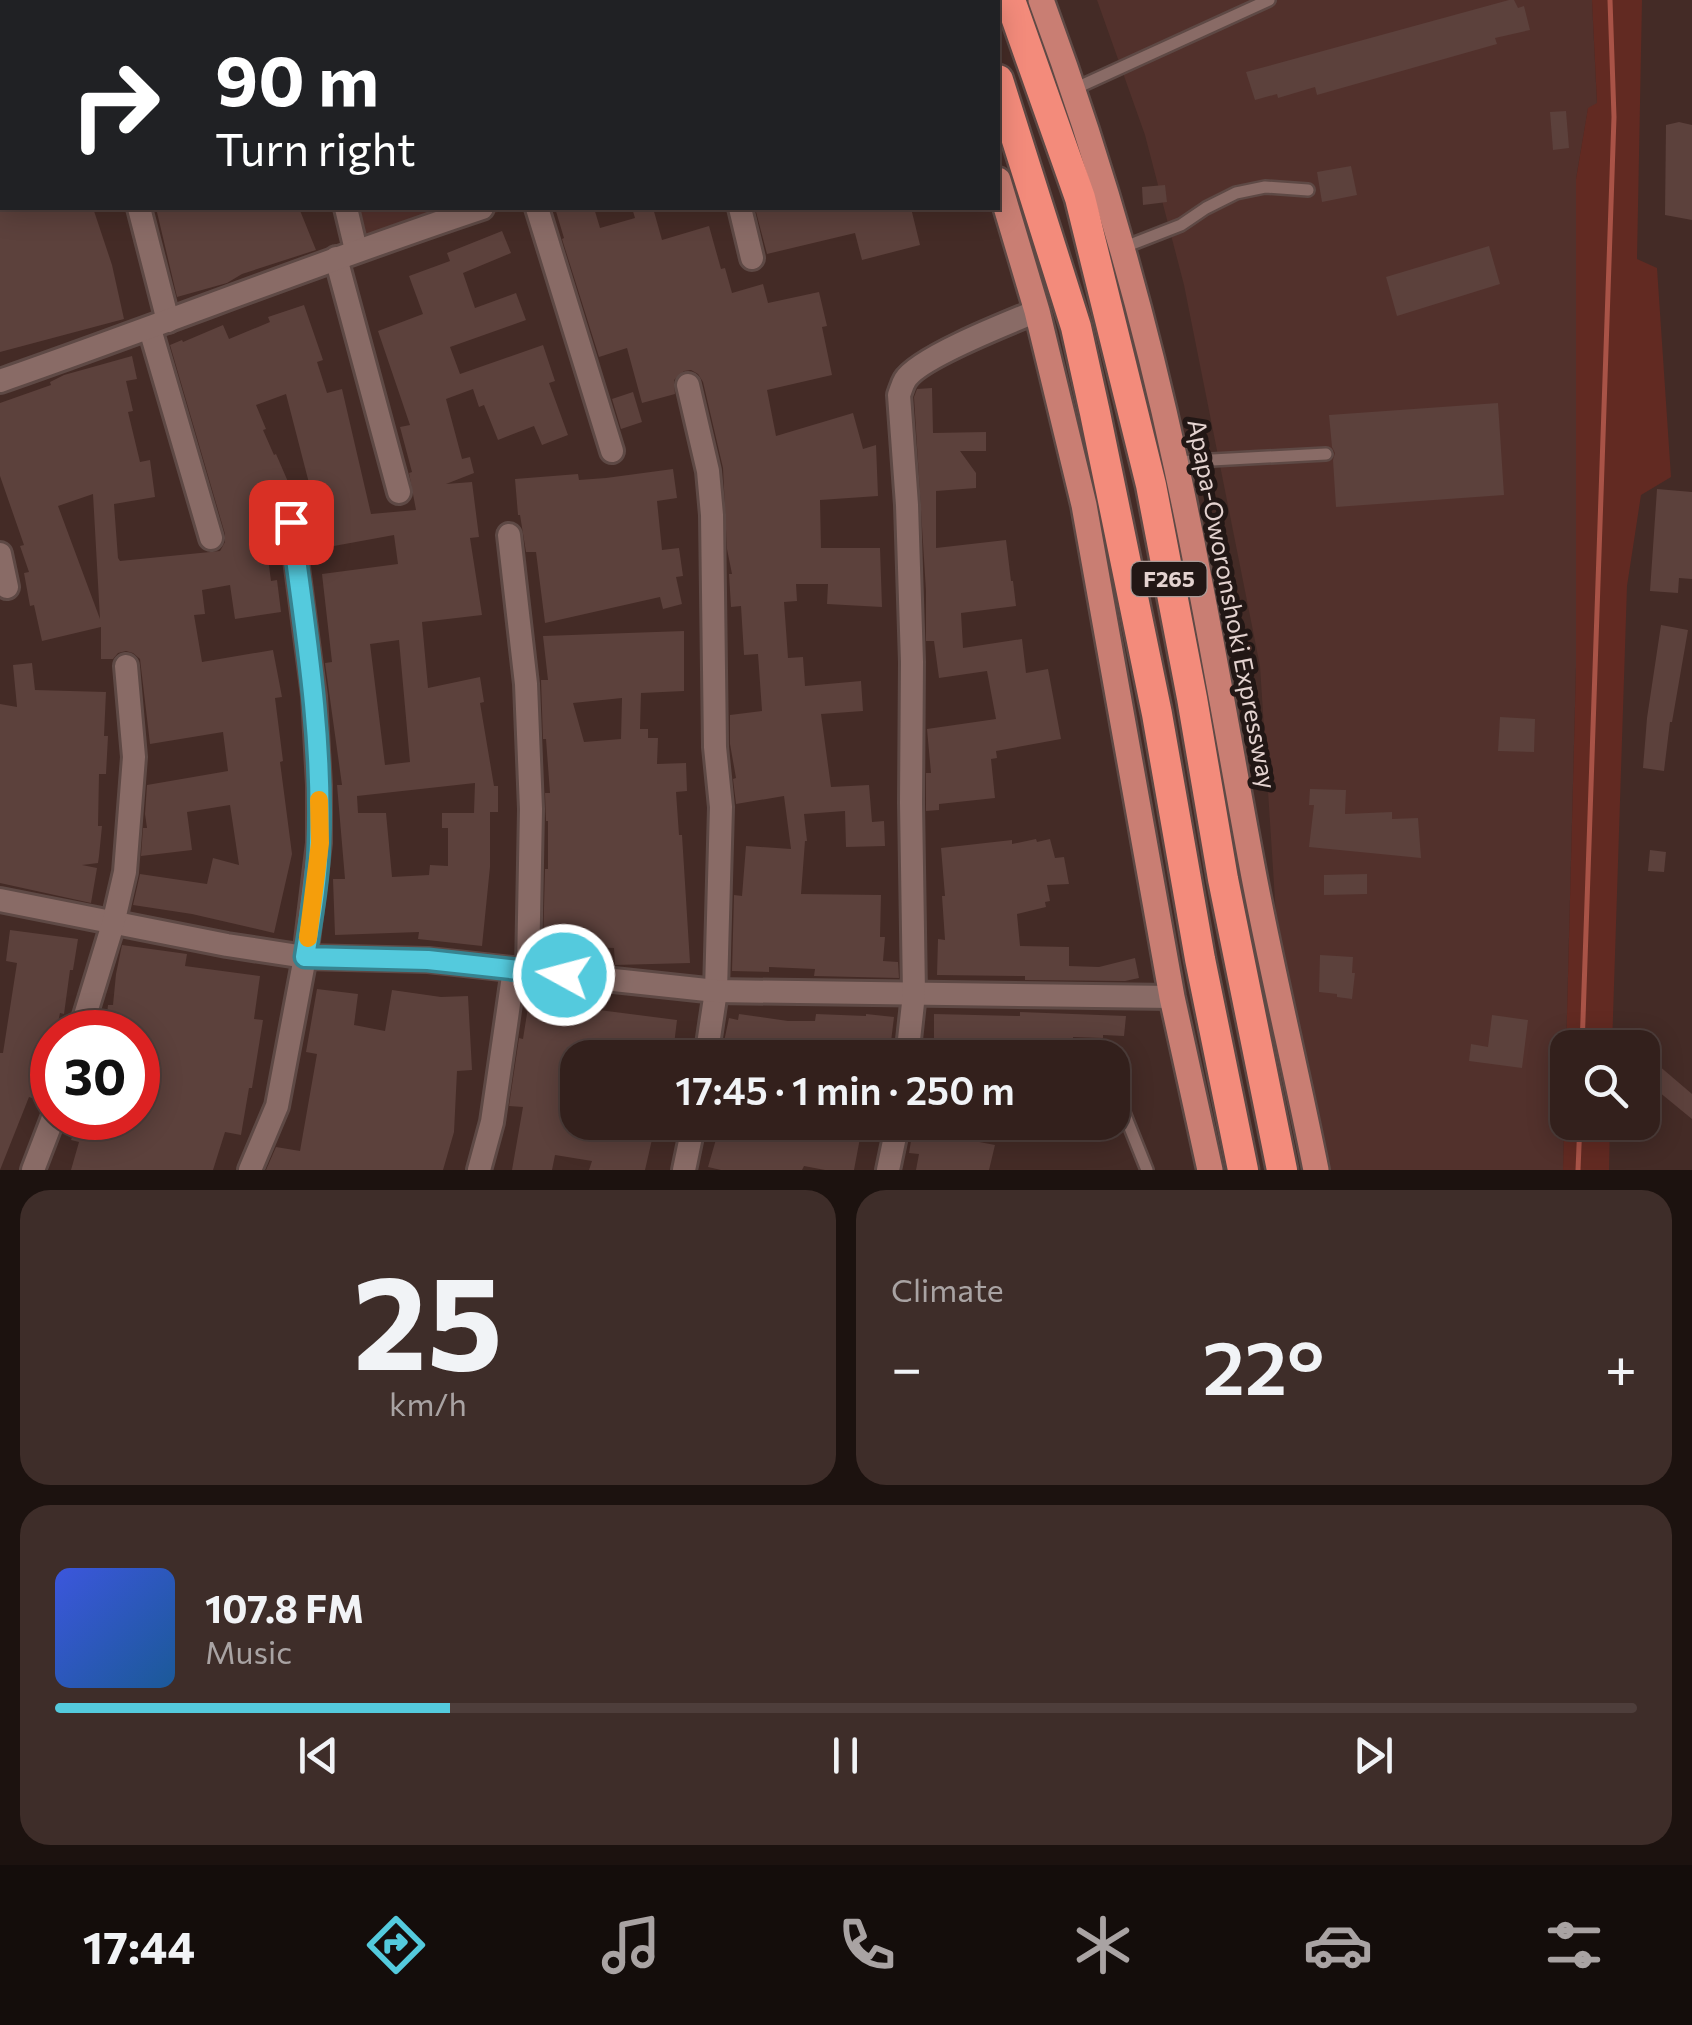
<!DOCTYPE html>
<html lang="en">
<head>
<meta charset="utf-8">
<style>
  body { margin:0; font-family:Commissioner,sans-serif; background:#3e2d29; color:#f1f3f6; height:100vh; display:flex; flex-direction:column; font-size:38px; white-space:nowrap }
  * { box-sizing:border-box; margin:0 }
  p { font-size:32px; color:#a9a3a3 }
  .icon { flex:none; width:55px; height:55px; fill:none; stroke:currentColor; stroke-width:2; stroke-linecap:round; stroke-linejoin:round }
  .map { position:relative; height:1170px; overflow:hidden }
  .sheet { display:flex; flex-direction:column; gap:20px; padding:20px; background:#1c120f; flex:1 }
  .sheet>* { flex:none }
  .banner { position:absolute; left:0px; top:0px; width:1000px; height:210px; box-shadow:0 5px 25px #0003,0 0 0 2px #4e3e3b; background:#202124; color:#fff; overflow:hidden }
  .controls { position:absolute; left:1550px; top:1030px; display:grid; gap:20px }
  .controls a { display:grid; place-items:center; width:110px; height:110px; border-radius:20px; background:#33201c; box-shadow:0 5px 25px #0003,0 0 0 2px #4e3e3b; font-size:50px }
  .speed { position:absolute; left:30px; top:1010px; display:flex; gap:20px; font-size:50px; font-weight:700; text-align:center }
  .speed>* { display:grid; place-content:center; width:130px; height:130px; border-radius:50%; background:#33201c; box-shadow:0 5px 25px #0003,0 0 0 2px #4e3e3b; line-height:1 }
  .speed .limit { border:15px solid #d22; background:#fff; color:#111 }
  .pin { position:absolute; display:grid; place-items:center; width:85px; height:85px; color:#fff; margin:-42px; border-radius:20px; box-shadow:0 5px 15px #0006 }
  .me { position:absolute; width:110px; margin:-55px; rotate:277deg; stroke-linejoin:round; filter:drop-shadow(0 0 8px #0008) }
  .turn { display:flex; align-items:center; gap:35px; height:210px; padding:0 50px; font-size:45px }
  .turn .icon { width:130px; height:130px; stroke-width:2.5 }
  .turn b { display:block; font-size:70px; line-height:85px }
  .big { font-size:75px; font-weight:600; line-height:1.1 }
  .sheet .widget { flex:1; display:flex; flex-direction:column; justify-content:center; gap:15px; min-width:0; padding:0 35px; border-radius:30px; background:#3e2d29 }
  .sheet .dial { align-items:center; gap:0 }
  .dial b { font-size:130px; line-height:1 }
  .song { display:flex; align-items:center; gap:30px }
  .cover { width:120px; height:120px; border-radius:15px; background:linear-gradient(135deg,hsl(230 70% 55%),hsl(210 70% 35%)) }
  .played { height:10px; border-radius:5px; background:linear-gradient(90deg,#54cadd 25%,#4e3e3b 25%) }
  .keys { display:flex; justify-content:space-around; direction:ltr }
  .heat { display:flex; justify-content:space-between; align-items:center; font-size:55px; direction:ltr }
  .sheet .tiles { flex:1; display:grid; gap:20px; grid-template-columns:1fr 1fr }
  .widget:last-child { grid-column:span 2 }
  .trip { position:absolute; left:560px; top:1040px; width:570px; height:100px; border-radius:30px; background:#33201c; box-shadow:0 5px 25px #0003,0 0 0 2px #4e3e3b; font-weight:600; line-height:100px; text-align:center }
  .tabs { display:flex; height:160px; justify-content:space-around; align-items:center; background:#140d0b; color:#a9a3a3 }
  .tabs .icon { width:70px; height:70px }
  .tabs .current { color:#54cadd }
  .tabs b { font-size:45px; color:#f1f3f6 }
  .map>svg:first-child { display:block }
</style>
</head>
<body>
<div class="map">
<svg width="1692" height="1170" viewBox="0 0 1692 1170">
  <rect width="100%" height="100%" fill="#442b26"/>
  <g fill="#52312c">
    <path d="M273 0H640L641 2H274Z"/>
    <path d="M1097 0H1592L1597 104 1588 109 1576 179V668L1563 1170H1307L1284 1041 1260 666 1184 285 1145 135Z"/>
    <path d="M335 208H511L354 258Z"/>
  </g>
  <path fill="#622a22" d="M1592 0H1642L1637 259 1657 268 1671 477 1641 495 1627 586 1612 1047 1568 1048V1122L1610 1123 1609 1170H1563L1576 668V179L1588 108 1597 103Z"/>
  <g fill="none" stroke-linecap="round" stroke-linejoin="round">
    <g stroke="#a95347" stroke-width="5">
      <path d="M1582 1048 1614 117 1610 0"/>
      <path d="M1578 1170 1580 1122"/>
    </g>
  </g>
  <g fill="#5c413c" fill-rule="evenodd">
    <path d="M1509 0H1514L1518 8 1524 6 1530 30 1495 38 1497 44 1317 95 1315 87 1278 98 1277 94 1255 100 1246 72Z"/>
    <path d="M1566 111 1569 148 1553 150 1550 112Z"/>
    <path d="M1679 122 1692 125V220L1665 215 1666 125Z"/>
    <path d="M1351 166 1357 195 1322 202 1317 172Z"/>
    <path d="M1165 185 1167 202 1143 205 1142 187Z"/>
    <path d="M0 208H93L112 265 124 319 0 352Z"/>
    <path d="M156 208H299L316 250 242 274 227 283 177 297Z"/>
    <path d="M555 208H594L600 228 635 218 632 208H653L662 240 709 226 721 269 725 268 732 293 763 284 768 303 819 292 827 326 822 327 832 375 767 390 776 436 853 413 863 449 876 445 878 496 820 500 821 548H880L882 607 827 604 828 584H796L797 601 784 602 788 658 803 657 805 686 861 681 863 711 821 714 831 787 869 785 872 822 884 821 885 846 846 847 845 811 804 814 807 841H805L801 894 881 895 880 937H885L883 961 898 962 899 978 814 976 815 969 769 967V972L732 971 734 895 742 896 746 846 791 849 784 796 736 804 733 779 736 778 730 744V715L762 711 758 654 744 655 741 606 731 607 729 574H732L727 549 723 468 703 382 698 374 691 370 684 371 674 380 675 394 642 403 627 348 599 357 562 239 564 238Z"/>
    <path d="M755 208H911L920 245 862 260 855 233 767 254Z"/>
    <path d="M502 231 511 253 463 273 475 308 516 293 526 320 450 347 460 374 543 345 555 381 549 383 568 435 542 445 534 426 498 440 484 405 479 407 473 389 446 399 462 459 470 457 474 473 446 484 472 482 479 537 470 538 482 615 422 622 428 688 480 677 484 702 480 703 494 786H498V812H490V867L482 946 418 939 419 932 335 935 333 879H345L337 785H342L325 663 332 662 322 574 398 564 394 535 323 548 318 523 321 522 314 486 310 487 286 394 256 405 266 429 263 430 274 455 276 454 289 484 255 499 267 544 279 542 280 556 268 558 271 581 277 580 281 612 235 619 230 585 202 590 205 614 194 615 202 662 273 650 282 697 275 698 283 761 280 762 292 854 274 933 192 914 133 905 140 874 207 884 213 858 239 865 230 805 187 812 192 850 141 856 143 828H147L145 814 147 785 228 771 223 732 150 744 140 659 133 653 126 651 118 653 113 659H101V627L42 641 34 605 30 606 24 573 29 572 20 546 24 545 0 476V403L51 385 50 382 64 375 132 356 137 379 126 381 133 411 128 412 140 462 150 460 155 497 114 504 118 558 120 561 220 551 225 542V534L170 345 182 340 183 342 223 325 229 339 270 322 268 317 304 305 323 360 317 362 327 393 342 389 371 514 416 510 409 473 412 472 400 427 410 425 378 331 423 314 409 276 450 261 447 253ZM93 494 100 619 58 506ZM399 640 410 762 385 765 370 644ZM475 783 474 813H442V828H448V866L430 865 429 875 392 877 386 813H358L357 796Z"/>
    <path d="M1489 246 1500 284 1397 316 1386 277Z"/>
    <path d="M932 388 933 433 986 432V451H960L976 473V488L936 491V548L1006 540 1011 581H1013L1016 606 961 613 963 648 1022 639 1026 673 1048 669 1061 739 996 751 997 758 991 759 995 798 939 804V810L926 811V773H931L927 729 996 719 987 671 939 678 934 641H926V591L914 397 917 389Z"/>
    <path d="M633 392 642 422 621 429 612 399Z"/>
    <path d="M1498 403 1504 495 1336 507 1333 460 1335 453 1332 447 1329 415Z"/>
    <path d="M673 469 677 498 657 501 662 550 679 548 683 576 676 577 682 604 663 609 660 597 545 623 536 552H526L520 515H518L515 479 578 474 579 480 606 478Z"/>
    <path d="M1657 489 1692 492V579L1679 578 1678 593 1650 591Z"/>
    <path d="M1661 625 1688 630 1672 722H1670L1664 771 1643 768 1647 718Z"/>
    <path d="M684 631V691L641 693 640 729H648V738H658L657 764 686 763 687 791 676 792 679 835H682L690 963 615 965 614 948 543 945 545 869H548V821H546L545 793H550L546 739H543L541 680H548L543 636ZM622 698 621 739 584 742 573 703Z"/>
    <path d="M32 663 35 690 106 692 104 736H108L106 774H99L98 826H102L99 856 98 863 82 865 97 868 91 903 0 883V704L17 707 13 665Z"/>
    <path d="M1500 717 1535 719 1534 752 1498 751Z"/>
    <path d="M1310 789 1346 790 1345 814 1392 812V819L1418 818 1421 858 1309 847 1314 805H1309Z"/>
    <path d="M1036 839 1037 842 1050 839 1055 858 1064 857 1069 884 1047 885 1050 901 1045 902 1046 907 1017 914 1020 946 1069 947V966L1099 967 1135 958 1139 978 1125 981 1025 980V976L937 975 938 939 945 940 942 896H945L941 848 1012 840V844Z"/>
    <path d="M1650 850 1666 852 1664 872 1648 871Z"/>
    <path d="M1367 874V894L1324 895V875Z"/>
    <path d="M10 930 78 939 73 970H70L64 1014 60 1013 56 1032H52V1053L47 1052 32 1098 29 1097 0 1170V1053H3L17 963 6 961Z"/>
    <path d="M122 945 187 954 185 966 260 976 254 1019 263 1020 252 1088H249L241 1135 225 1132 213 1170H71L79 1142 71 1140 79 1118H138V1032H105L108 1005H113L116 974Z"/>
    <path d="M1320 955 1353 957 1352 973H1355L1352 999 1337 997V994L1319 992Z"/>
    <path d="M317 989 358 994 354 1025 385 1031 392 990 441 997 468 996 472 1070 457 1071 454 1132 443 1170H266L276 1147 300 1151 317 1054 306 1052Z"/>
    <path d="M529 1001 677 1020 673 1053 601 1046 599 1058H578V1122H656L645 1170H589L592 1161 555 1155 552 1170H512L523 1107 509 1106 519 1038 523 1039Z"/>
    <path d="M1020 1012 1126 1016 1124 1036 1103 1035V1038L1073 1037 1072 1058H934V1014L1020 1016Z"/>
    <path d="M739 1014 788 1021H815L816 1014 866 1016V1014L894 1017 889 1058H765L722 1051 729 1018 738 1020Z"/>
    <path d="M1492 1015 1528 1020 1522 1068 1469 1061 1471 1044 1488 1047Z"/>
    <path d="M1651 1059 1692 1094V1119L1642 1078V1069Z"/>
    <path d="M721 1122H863L854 1170H825L804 1166 802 1170H721L708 1167Z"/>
    <path d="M919 1122H972L969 1140 995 1145 989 1170H916L919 1154 909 1153 913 1129H918Z"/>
  </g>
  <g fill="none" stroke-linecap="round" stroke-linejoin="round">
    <g stroke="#5e4945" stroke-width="16">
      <g id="lane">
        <path d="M1074 89 1269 0"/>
        <path d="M1122 248 1181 225 1206 208 1236 193 1265 187 1308 190"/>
        <path d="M1175 462 1326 454"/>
        <path d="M1113 1085 1147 1170"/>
      </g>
    </g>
    <g stroke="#5e4945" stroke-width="28">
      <g id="street">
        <path d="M87 0 88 2"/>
        <path d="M289 0 290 2"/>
        <path d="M710 0V2"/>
        <path d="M139 208 168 321"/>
        <path d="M346 208 356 250"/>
        <path d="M537 208 612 451"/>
        <path d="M740 208 752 258"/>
        <path d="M336 258 399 492"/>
        <path d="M150 329 211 538"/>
        <path d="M0 381C161 325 320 262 482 208"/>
        <path d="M688 385 708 471 712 515 715 747 721 807 716 991 706 1058"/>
        <path d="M509 535 526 684 531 809 528 971"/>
        <path d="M0 554 7 587"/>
        <path d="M0 900 227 945 305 957 428 960 716 991 1172 997"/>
        <path d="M80 1032 113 924 125 872 134 757 126 666"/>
        <path d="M907 1058 914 994 911 803 912 662 907 505 899 395C901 390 902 385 905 380 918 358 1010 322 1037 311"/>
        <path d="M33 1170 53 1118"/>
        <path d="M250 1170 277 1106 305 957 319 843V785L314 696 291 522"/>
        <path d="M479 1170 492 1122 514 969"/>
        <path d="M684 1170 694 1122"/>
        <path d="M888 1170 898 1122"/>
      </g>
    </g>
    <g stroke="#5e4945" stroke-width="30">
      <g id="primary">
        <path d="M934 0 935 2"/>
        <path d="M1041 0C1097 151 1142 307 1176 465 1205 598 1227 732 1252 866 1271 968 1296 1069 1316 1170"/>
        <path d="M998 180 1037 311 1084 505 1172 997 1210 1170"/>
      </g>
    </g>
    <g stroke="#5e4945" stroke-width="35">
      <g id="highway">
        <path d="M968 0 969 2"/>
        <path d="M1010 0 1080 198 1151 485 1192 698 1223 879 1282 1170"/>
        <path d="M998 80 1076 327 1095 413 1157 714 1200 959 1243 1170"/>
      </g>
    </g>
    <use href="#lane" stroke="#896b66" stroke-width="11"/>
    <use href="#street" stroke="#896b66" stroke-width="22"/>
    <use href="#primary" stroke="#c97e73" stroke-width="25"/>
    <use href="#highway" stroke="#f38b7b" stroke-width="30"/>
  </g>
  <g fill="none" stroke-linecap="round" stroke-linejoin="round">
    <g stroke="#378390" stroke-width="25">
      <path id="route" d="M291 522C305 628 323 735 319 843 318 881 311 919 305 957L428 960 564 975"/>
    </g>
    <use href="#route" stroke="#54cadd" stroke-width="18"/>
    <path stroke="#f59e0b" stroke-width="18" d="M308 938 320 843 319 800"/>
  </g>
  <g text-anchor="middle" stroke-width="10" stroke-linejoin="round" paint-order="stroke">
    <rect fill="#221715" stroke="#aa9b98" stroke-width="2.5" x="1131.5" y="562" width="75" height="34" rx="8"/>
    <g font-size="22" font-weight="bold" fill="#e4d3d0">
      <text x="1169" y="587">F265</text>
    </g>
    <g font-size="25" fill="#e4d3d0" stroke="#221715">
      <text transform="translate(1232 604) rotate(79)" y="9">Apapa-Oworonshoki Expressway</text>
    </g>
  </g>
</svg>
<div class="controls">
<a><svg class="icon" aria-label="search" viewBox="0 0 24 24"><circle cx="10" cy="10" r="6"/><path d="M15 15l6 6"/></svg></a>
</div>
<div class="speed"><div class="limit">30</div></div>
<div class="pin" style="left:291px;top:522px;background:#d93025"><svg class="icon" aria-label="arrive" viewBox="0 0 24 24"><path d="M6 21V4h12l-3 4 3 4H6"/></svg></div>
<svg class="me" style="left:564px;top:975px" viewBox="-20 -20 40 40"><circle r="17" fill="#54cadd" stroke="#fff" stroke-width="3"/><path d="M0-11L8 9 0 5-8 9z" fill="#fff"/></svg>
<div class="trip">17:45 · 1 min · 250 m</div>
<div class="banner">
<div class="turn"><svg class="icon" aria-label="right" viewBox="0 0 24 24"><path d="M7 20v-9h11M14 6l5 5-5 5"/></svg><div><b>90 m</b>Turn right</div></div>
</div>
</div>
<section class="sheet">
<div class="tiles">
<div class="widget dial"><b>25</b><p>km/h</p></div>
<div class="widget"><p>Climate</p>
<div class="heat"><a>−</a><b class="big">22°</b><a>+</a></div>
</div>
<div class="widget">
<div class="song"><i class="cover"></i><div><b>107.8 FM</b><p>Music</p></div></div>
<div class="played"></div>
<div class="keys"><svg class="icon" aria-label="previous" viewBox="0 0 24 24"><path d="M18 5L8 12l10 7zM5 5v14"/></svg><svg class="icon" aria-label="pause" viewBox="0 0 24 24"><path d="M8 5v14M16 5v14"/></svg><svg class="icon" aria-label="next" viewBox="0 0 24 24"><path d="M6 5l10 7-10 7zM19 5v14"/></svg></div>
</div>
</div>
</section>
<nav class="tabs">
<b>17:44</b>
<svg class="icon current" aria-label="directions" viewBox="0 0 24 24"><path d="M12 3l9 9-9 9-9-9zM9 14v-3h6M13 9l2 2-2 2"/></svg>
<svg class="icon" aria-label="music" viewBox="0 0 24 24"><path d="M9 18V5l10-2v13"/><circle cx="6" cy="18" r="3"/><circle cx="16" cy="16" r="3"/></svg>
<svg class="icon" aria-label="phone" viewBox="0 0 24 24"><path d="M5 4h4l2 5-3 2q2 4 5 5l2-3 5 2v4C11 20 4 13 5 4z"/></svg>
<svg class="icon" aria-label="climate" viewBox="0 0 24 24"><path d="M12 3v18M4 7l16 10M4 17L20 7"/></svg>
<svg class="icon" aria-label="car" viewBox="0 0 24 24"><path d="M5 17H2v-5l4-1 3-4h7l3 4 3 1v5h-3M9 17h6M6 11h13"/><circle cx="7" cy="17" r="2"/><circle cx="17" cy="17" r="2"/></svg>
<svg class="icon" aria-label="filters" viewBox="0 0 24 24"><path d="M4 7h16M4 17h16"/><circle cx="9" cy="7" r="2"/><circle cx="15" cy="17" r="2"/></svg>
</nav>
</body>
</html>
